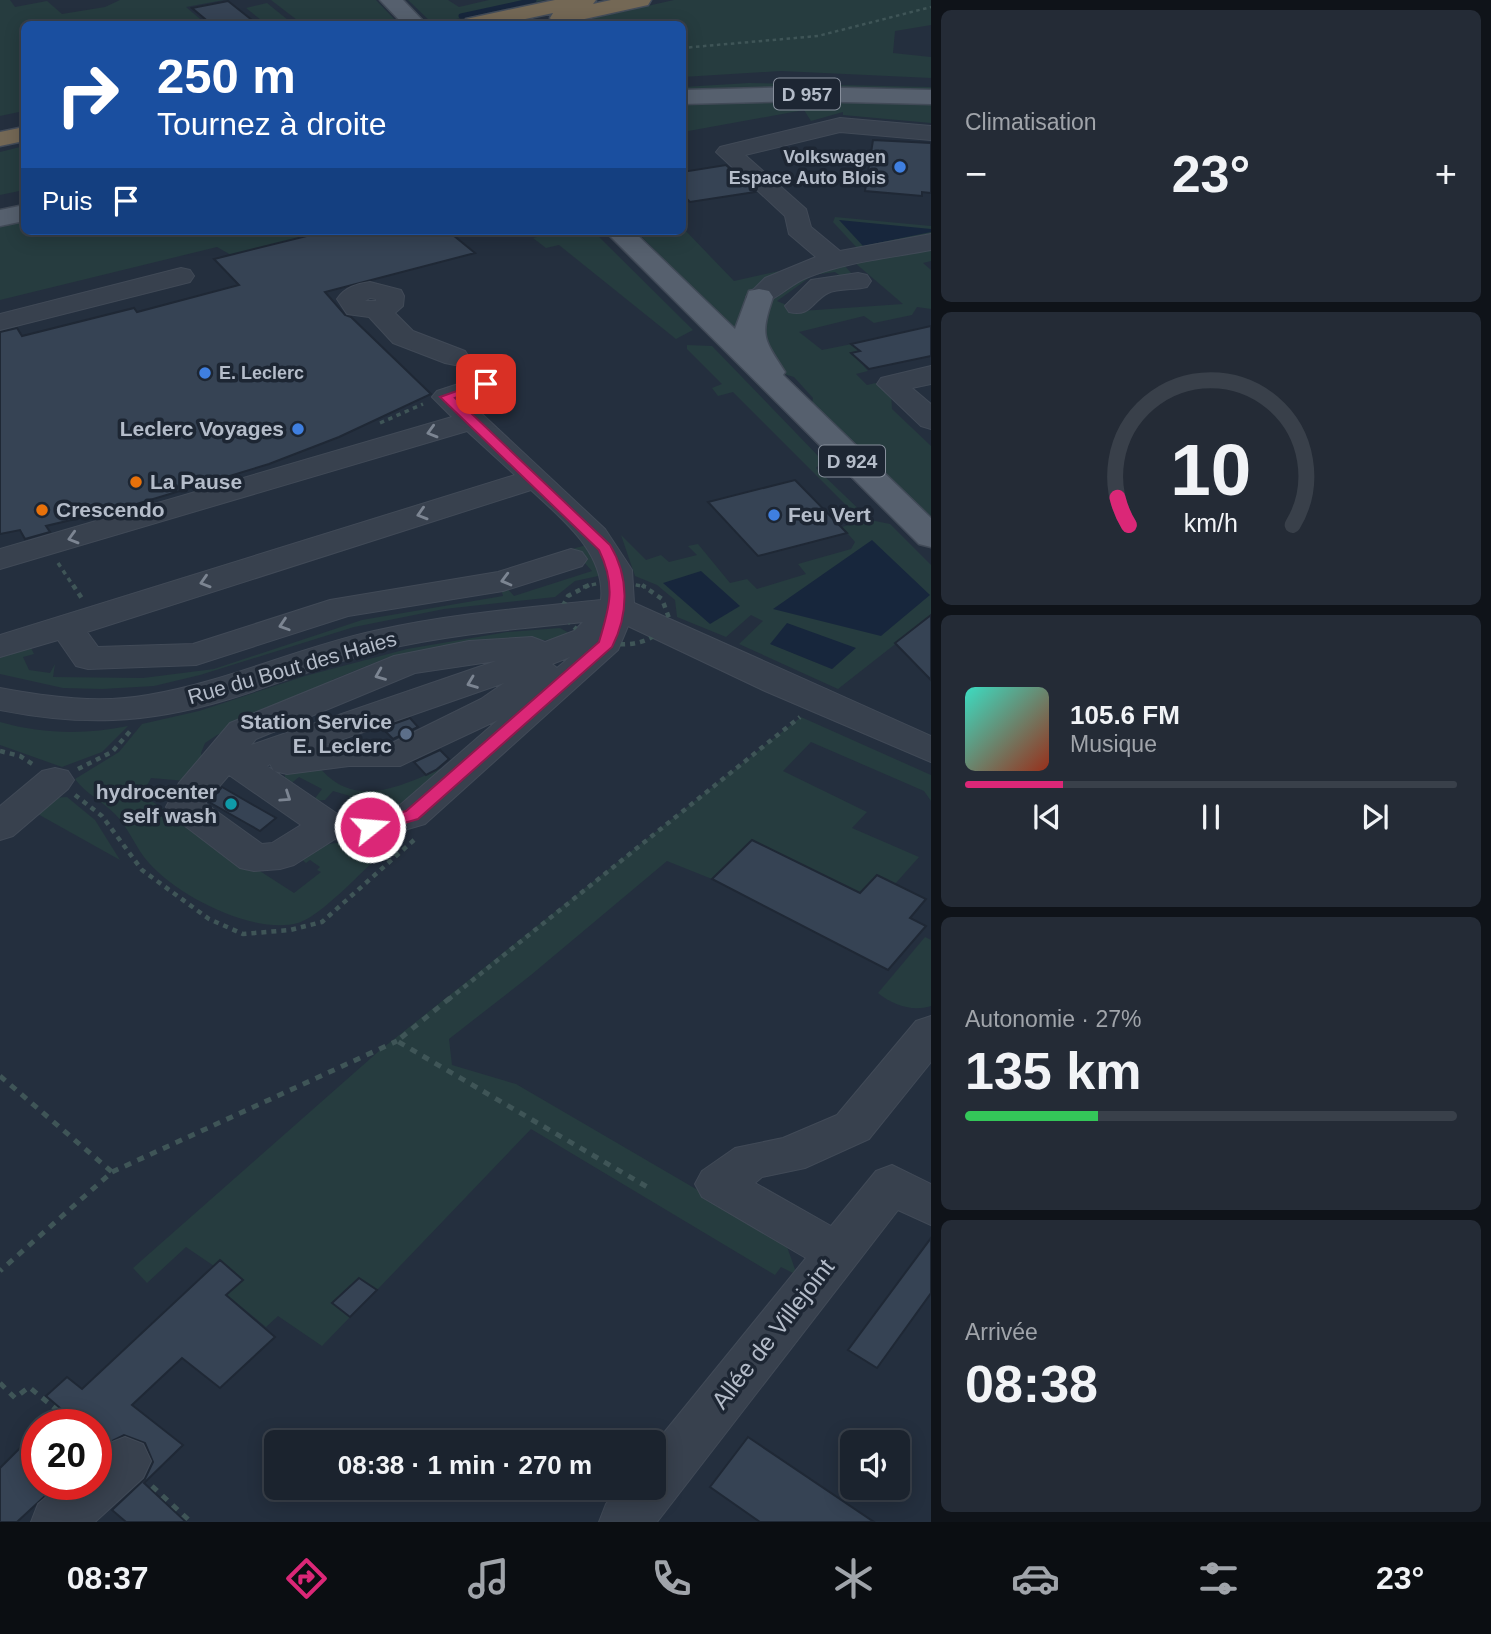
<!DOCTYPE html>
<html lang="fr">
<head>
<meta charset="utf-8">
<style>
  body { margin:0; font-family:Helvetica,sans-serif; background:#242b36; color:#f1f3f6; height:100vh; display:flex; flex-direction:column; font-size:26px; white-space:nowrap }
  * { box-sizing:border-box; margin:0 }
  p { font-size:23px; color:#a0a4aa }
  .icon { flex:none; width:38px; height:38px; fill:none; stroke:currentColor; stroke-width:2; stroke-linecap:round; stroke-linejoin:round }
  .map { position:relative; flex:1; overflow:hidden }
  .side { display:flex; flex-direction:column; gap:10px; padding:10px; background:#0f1319; width:560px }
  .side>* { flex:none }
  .hud { position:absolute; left:21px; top:21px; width:665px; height:214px; border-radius:10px; box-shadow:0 4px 18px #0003,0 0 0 2px #39404a; background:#1a4fa0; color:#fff; overflow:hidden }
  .buttons { position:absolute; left:840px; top:1430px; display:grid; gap:14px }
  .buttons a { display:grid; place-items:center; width:70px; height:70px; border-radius:10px; background:#1b232e; box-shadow:0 4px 18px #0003,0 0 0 2px #39404a; font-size:35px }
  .speed { position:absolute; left:21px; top:1409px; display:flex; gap:14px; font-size:35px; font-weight:700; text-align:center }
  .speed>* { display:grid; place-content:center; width:91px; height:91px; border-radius:50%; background:#1b232e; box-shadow:0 4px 18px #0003,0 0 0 2px #39404a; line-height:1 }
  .speed .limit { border:10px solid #d22; background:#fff; color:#111 }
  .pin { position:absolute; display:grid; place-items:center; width:60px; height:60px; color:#fff; margin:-30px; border-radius:14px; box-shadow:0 4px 10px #0006 }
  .me { position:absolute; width:77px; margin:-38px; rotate:73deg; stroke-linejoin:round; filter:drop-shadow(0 0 5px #0008) }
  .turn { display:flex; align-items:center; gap:24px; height:147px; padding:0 21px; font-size:32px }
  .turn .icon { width:91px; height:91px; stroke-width:2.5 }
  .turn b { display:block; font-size:49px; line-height:60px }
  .then { display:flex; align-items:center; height:66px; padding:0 21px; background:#0003; gap:14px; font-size:26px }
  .big { font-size:52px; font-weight:600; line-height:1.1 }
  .side .tile { flex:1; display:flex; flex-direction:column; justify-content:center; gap:10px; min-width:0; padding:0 24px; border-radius:10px; background:#242b36 }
  .side .dial { align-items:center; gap:0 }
  .dial svg { height:182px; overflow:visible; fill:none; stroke:#39404a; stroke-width:7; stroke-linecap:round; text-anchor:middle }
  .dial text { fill:#f1f3f6; stroke:none }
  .song { display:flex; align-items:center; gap:21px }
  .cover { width:84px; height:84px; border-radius:10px; background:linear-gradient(135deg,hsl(170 70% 55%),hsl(10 70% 35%)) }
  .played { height:7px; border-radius:4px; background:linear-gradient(90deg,#db2777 20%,#39404a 20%) }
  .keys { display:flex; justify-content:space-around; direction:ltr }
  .heat { display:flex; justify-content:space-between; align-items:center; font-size:38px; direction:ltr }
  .charge { height:10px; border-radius:5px; background:linear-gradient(90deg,#34c759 27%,#39404a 0) }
  .trip { position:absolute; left:264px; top:1430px; width:402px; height:70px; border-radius:10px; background:#1b232e; box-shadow:0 4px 18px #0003,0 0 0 2px #39404a; font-weight:600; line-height:70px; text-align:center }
  .tab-bar { display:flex; height:112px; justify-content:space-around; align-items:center; background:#0b0e12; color:#a0a4aa }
  .tab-bar .icon { width:49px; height:49px }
  .tab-bar .on { color:#db2777 }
  .tab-bar b { font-size:32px; color:#f1f3f6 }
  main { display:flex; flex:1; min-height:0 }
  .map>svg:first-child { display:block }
</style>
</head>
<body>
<main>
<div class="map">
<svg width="931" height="1522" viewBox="0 0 931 1522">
  <rect width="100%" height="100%" fill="#242f3e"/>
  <g fill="#263c3f" fill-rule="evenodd">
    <path d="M0 0H10L15 7 47 1 62 14 105 7 120 0H224L186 7 206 24H24V111L0 116Z"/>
    <path d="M271 0H376L399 24H296L301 23Z"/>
    <path d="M408 0H448L459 7 489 0H545L433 24Z"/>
    <path d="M674 0H931V25L895 31 893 53 931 57V78L781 71 683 77 682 24H567Z"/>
    <path d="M267 3 288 20 266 24 246 8Z"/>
    <path d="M749 83 931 87V93H683V87Z"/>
    <path d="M785 98 931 103V123L843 115V112L811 121 804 110 683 132 682 102Z"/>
    <path d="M24 146V190L0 195V152Z"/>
    <path d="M835 217 931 226V235L859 250 833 222Z"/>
    <path d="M24 218V231H327L231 255 217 247 0 300V223Z"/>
    <path d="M683 228 734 281 779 271 764 281 745 341 636 231H682Z"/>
    <path d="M541 231H593L693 330 676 339 559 245 546 248 533 238 545 235Z"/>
    <path d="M931 246V261L923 263 931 270V309L917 307 912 315 874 323 864 316 799 332 822 350 852 344 860 351 852 353 868 371 856 374 867 385 880 382 891 394 892 409 931 446V521L812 404 813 398 794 377 784 374 764 345 767 304 778 291 799 279 844 265 852 274 845 279 835 272 813 275 777 301 801 311 903 304 854 262Z"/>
    <path d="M687 345 712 346 823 461 816 468 870 520 890 524 931 565V616L838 689 739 644 763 621 751 615 726 637 677 617 675 600 657 585 635 576 621 535 646 560 661 555 669 562 697 555 688 546 698 544 730 583 747 579 757 589 806 574 798 564 851 549 855 542 842 527 862 521 733 392 718 396 712 388 722 384 687 349ZM771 644 855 648 832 669Z"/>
    <path d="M590 544 603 575 575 581 555 597 444 609 354 627 200 675 154 686 102 689 63 688 0 674V650L29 644 34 654 23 657 29 670 50 673 55 664 53 677 143 678 214 669 362 620 503 596 501 589 506 587 514 596 592 571 572 549Z"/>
    <path d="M560 628 569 633 562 639 440 646 406 659 389 657 332 680 329 690 217 735 205 743 201 753 203 761 186 781 151 778 142 795 294 893 321 872 317 870 320 867 310 860 306 863 300 858C311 852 322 844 336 843 360 840 371 851 396 839 374 859 323 916 298 923 253 935 178 896 149 863 136 849 129 828 115 814 102 801 86 794 75 779L119 752 142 724 199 711 305 676 407 649 507 632Z"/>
    <path d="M801 717 931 775V801L924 791 811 742 783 771 867 812 852 828 919 857 895 884 877 875 860 893 752 840 712 879 667 861 531 975 449 1039 452 1065 516 1084 785 1241 797 1275 781 1267 775 1275 531 1129 377 1290 359 1278 332 1303 350 1317 322 1346 278 1316 266 1327 227 1295 243 1280 220 1260 214 1266 186 1247 147 1283 133 1268 379 1051Z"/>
    <path d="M0 722C42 734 85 735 128 726L102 752 62 767 0 745Z"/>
    <path d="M316 763C354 815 407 783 453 763L415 802 361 817 355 809 345 808 350 796 333 791 325 800 313 801 322 789 299 777 284 789 273 778 285 777V768Z"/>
    <path d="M67 797 95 820 120 860 36 813 53 798Z"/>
    <path d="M925 937 931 940V1006C912 1012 893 1005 878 993Z"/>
  </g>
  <g fill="#17263c">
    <path d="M839 220 931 229V232L863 246Z"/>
    <path d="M872 540 930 595 881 636 773 609Z"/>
    <path d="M701 571 740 606 710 624 663 583Z"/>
    <path d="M787 623 856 648 832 669 770 644Z"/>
  </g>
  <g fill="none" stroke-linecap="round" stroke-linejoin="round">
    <path stroke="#17263c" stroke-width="5" d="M461 16 534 0"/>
  </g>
  <g fill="#364354" stroke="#1f2835" stroke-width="2">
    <path d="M228 1 257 24H211L192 8Z"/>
    <path d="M873 140 931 143V193L922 192V196L865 191Z"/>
    <path d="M726 165 755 192 690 202 682 194V172Z"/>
    <path d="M327 231H448L475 253 325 292 345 315 351 317 431 394 339 437 269 464 130 506 46 526 50 532 25 539 20 530 0 534V332L17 328 22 336 134 308 137 312 239 285 214 259Z"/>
    <path d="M931 326V356L869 369 851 353 860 351 851 344Z"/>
    <path d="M795 480 847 533 758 556 708 502Z"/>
    <path d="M931 615V680L895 643Z"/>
    <path d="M410 718 418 727 393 739 382 728Z"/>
    <path d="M440 750 449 759 436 770 426 775 414 762Z"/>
    <path d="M222 787 262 810 276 818 260 831 246 823 209 802Z"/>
    <path d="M752 840 860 893 877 875 926 899 910 918 926 926 888 970 712 879Z"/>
    <path d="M931 1238V1293L877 1368 848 1350Z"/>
    <path d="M220 1260 243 1280 226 1295 275 1337 220 1388 182 1358 132 1405 183 1445 144 1483 186 1522H126L112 1510 145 1479 153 1462 145 1443 124 1435 96 1449V1424H43L60 1408 46 1396 67 1377 82 1389Z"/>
    <path d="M359 1278 377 1290 350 1317 332 1303Z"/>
    <path d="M37 1431V1484H58L17 1522H0V1468Z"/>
    <path d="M748 1437 874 1522H760L710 1487Z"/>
  </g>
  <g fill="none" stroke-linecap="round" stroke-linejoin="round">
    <g stroke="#414a57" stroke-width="2">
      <g id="minor">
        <path d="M840 118 931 126V140L840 132 745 155 806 209 811 227 840 251 931 234V250C889 258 845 262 806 278 786 286 771 308 749 303L746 297 765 278 816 257 789 234 785 216 716 152 720 147Z"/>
        <path d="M181 268 190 270 194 276 190 282 0 330V314Z"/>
        <path d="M858 273 867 275 871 281 867 287C856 290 838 288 828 293 811 302 811 317 789 312L785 306 811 280Z"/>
        <path d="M370 282 401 290 404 296 403 306 395 313 413 331 465 351 469 357 465 363 455 365 445 363 393 343 369 317 347 314 337 299C345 287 357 284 370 282ZM370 298 376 299V301H365Z"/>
        <path d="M931 366V384L912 388 931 404V429L921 426 877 384 881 378Z"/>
        <path d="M486 375 496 378 500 384 496 390 467 400 605 529 632 570 634 603 931 736V762L765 691 628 626 618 650 425 824 370 840 335 839 294 865 280 869 254 871 240 868 172 816 166 807 179 783 230 723 394 656 469 641 532 637 545 642 574 631 583 622C515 629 445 635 378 651 326 663 277 685 226 700 146 724 81 726 0 710V688C49 697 99 704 148 695 226 682 297 648 374 631 449 614 525 608 601 600 606 553 562 519 531 490L87 632 98 647 193 644 330 600 498 572 571 549 582 552 587 559 582 566 503 591 348 616 196 665 88 669 76 666 58 640 0 657V635L515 475 467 431 0 569V549L452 417 432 397 437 391ZM570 657 557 668 552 664ZM496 661 251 745 256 739 415 673ZM504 683 481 699 394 742 326 745ZM498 720 399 806 370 814 336 813 267 766 270 764 274 771 287 774 349 766H400ZM229 775 301 825 272 843 262 844 205 803Z"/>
        <path d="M55 768 68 771 74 780 68 789 13 836 0 840V806L42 771Z"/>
        <path d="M931 1016V1062L869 1139 805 1168 762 1177 755 1183 831 1226 876 1171 892 1165 931 1184V1225L898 1210 657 1522H599L606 1504 620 1488H654V1445L806 1258 702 1197 695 1184 702 1171 735 1148 783 1138 837 1115 916 1021Z"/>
        <path d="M125 1437 143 1444 151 1461 143 1478 95 1522H31L38 1504 62 1484H96V1453L107 1444Z"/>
      </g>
    </g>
    <g stroke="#414a57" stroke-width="3">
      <g id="major">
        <path d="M380 0H403L426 24H403Z"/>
        <path d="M802 87 931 90V104L802 101 682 104V90Z"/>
        <path d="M24 205V221L0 226V210Z"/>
        <path d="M605 231H633L735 329 749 291 759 289 769 291 773 297C760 336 763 338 785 372L783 375 931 518V547L919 544Z"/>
      </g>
    </g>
    <g stroke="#434c59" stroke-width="3">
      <g id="highway">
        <path d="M555 0H596L593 4 611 0H651L648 5 562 24 553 23 550 18 553 13 502 24H463L466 19Z"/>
        <path d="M24 127V141L0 146V132Z"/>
      </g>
    </g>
    <path stroke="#3f5557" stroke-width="2.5" stroke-dasharray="3.5 3.5" stroke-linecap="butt" d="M682 48 818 36 931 7"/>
    <g stroke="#3f5557" stroke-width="3.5" stroke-dasharray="4.5 4.5" stroke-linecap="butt">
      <path d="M380 423 423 404"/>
      <path d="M58 563 74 587"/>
      <path d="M583 587 612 580 646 587"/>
    </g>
    <g stroke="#3f5557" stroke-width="4.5" stroke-dasharray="5 5" stroke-linecap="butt">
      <path d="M73 585 83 600"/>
      <path d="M589 585 568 596 562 608C573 648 652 660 669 618L662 599 642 585"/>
      <path d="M0 751 20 756 34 765"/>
      <path d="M78 769 112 752 132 729"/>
      <path d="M75 795 102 816 142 870 209 919 243 934 290 930 322 922 414 840"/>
      <path d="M448 1000 800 717"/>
    </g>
    <g stroke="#3f5557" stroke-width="5" stroke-dasharray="7 7" stroke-linecap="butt">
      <path d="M450 998 397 1041 649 1188"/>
      <path d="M0 1076 112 1172 0 1271"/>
      <path d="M112 1172 397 1041"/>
      <path d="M0 1383 15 1398 29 1387 68 1419"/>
      <path d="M152 1486 191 1522"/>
    </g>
    <use href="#minor" fill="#38414e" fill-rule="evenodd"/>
    <use href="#major" fill="#56606e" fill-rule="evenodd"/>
    <use href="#highway" fill="#746855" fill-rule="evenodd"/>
  </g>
  <defs><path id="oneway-chevron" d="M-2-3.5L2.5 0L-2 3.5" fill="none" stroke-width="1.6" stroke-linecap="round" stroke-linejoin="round" transform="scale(1.75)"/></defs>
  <g stroke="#7c8592">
    <use href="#oneway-chevron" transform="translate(432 432) rotate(164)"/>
    <use href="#oneway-chevron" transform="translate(422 514) rotate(163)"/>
    <use href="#oneway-chevron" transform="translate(73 538) rotate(164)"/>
    <use href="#oneway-chevron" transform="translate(506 580) rotate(165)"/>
    <use href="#oneway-chevron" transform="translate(205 582) rotate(163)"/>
    <use href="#oneway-chevron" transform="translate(284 625) rotate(162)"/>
    <use href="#oneway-chevron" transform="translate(380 675) rotate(158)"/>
    <use href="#oneway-chevron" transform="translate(472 683) rotate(159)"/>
    <use href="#oneway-chevron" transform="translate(286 797) rotate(34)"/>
  </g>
  <path fill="#db2777" stroke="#8e194d" stroke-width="2" d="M482 382 493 384 455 398 610 545C629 576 629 614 612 647L418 819 370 833 362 827 364 823 406 811 599 642C610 606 616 585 599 550L440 397Z"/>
  <g fill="#3f7fe0" stroke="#1d2633" stroke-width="2.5">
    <circle cx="900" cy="167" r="7"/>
    <circle cx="205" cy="373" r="7"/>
    <circle cx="298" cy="429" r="7"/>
    <circle cx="774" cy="515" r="7"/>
  </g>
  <g fill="#e8710a" stroke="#1d2633" stroke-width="2.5">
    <circle cx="136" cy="482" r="7"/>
    <circle cx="42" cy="510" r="7"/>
  </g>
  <circle fill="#5c6f8a" stroke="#1d2633" stroke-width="2.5" cx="406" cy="734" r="7"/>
  <circle fill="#0f9aa8" stroke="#1d2633" stroke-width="2.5" cx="231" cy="804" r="7"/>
  <g text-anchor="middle" stroke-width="7" stroke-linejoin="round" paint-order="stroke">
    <g font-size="18" font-weight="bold" fill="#b4bcc9" stroke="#1d2633" text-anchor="end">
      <text x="886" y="163">Volkswagen<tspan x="886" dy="21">Espace Auto Blois</tspan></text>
      <text x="219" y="379" text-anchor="start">E. Leclerc</text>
    </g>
    <g fill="#1d2633" stroke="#878f9c" stroke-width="2">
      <rect x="774" y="78.5" width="66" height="31" rx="5"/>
      <rect x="819" y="445.5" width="66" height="31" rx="5"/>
    </g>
    <g font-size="19" font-weight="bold" fill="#b4bcc9">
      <text x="807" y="101">D 957</text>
      <text x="852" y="468">D 924</text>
    </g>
    <g font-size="21" font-weight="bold" fill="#b4bcc9" stroke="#1d2633" text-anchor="end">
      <text x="284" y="436">Leclerc Voyages</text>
      <text x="150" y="489" text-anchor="start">La Pause</text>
      <text x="56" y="517" text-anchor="start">Crescendo</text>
      <text x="788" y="522" text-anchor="start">Feu Vert</text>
      <text x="392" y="729">Station Service<tspan x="392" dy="24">E. Leclerc</tspan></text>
      <text x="217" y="799">hydrocenter<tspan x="217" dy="24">self wash</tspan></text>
    </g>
    <g font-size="21" fill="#b4bcc9" stroke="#1d2633">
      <text transform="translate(292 668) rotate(-16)" y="7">Rue du Bout des Haies</text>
    </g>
    <g font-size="24" fill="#b4bcc9" stroke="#1d2633">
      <text transform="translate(773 1334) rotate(-52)" y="8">Allée de Villejoint</text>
    </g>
  </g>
</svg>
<div class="buttons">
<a><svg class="icon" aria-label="sound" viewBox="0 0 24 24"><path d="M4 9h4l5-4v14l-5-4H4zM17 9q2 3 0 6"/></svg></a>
</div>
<div class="speed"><div class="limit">20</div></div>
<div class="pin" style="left:486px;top:384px;background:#d93025"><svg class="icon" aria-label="arrive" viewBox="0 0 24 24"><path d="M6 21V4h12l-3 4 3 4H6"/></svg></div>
<svg class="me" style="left:370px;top:827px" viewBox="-20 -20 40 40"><circle r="17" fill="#db2777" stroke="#fff" stroke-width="3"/><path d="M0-11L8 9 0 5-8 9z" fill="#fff"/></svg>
<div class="trip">08:38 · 1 min · 270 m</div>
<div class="hud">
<div class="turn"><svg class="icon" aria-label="right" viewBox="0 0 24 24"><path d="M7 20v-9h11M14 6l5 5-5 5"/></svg><div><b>250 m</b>Tournez à droite</div></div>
<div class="then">Puis<svg class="icon" aria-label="arrive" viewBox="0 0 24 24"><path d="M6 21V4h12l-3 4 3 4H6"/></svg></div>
</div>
</div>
<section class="side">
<div class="tile"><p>Climatisation</p>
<div class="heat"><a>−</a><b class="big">23°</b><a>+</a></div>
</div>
<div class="tile dial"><svg viewBox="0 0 100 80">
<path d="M14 69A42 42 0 1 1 86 69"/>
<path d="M14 69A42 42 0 0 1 9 57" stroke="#db2777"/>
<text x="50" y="56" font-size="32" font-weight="700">10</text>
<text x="50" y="72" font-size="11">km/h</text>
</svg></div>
<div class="tile">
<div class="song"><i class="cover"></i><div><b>105.6 FM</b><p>Musique</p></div></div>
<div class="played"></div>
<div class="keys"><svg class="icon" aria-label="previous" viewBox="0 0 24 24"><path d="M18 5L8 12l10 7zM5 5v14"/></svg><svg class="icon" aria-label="pause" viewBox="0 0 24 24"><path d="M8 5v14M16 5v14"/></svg><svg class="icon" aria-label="next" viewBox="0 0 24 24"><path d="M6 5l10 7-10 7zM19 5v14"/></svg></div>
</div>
<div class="tile"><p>Autonomie · 27%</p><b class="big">135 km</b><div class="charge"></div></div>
<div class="tile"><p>Arrivée</p><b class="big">08:38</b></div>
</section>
</main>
<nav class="tab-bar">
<b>08:37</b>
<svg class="icon on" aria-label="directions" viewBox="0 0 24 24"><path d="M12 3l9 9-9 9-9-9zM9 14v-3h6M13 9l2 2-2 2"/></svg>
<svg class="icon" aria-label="music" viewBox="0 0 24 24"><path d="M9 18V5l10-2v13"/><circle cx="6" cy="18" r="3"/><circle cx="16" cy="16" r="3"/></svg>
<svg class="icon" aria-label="phone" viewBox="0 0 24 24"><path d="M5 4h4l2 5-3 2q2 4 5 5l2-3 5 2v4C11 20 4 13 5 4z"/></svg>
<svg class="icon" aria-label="climate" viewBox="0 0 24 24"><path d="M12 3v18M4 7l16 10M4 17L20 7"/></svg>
<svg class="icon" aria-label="car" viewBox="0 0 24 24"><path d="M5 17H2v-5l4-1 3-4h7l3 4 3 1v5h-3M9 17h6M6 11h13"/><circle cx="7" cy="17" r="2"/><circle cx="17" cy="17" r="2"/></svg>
<svg class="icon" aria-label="filters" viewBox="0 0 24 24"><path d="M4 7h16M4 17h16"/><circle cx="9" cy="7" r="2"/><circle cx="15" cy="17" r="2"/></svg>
<b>23°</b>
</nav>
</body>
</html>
